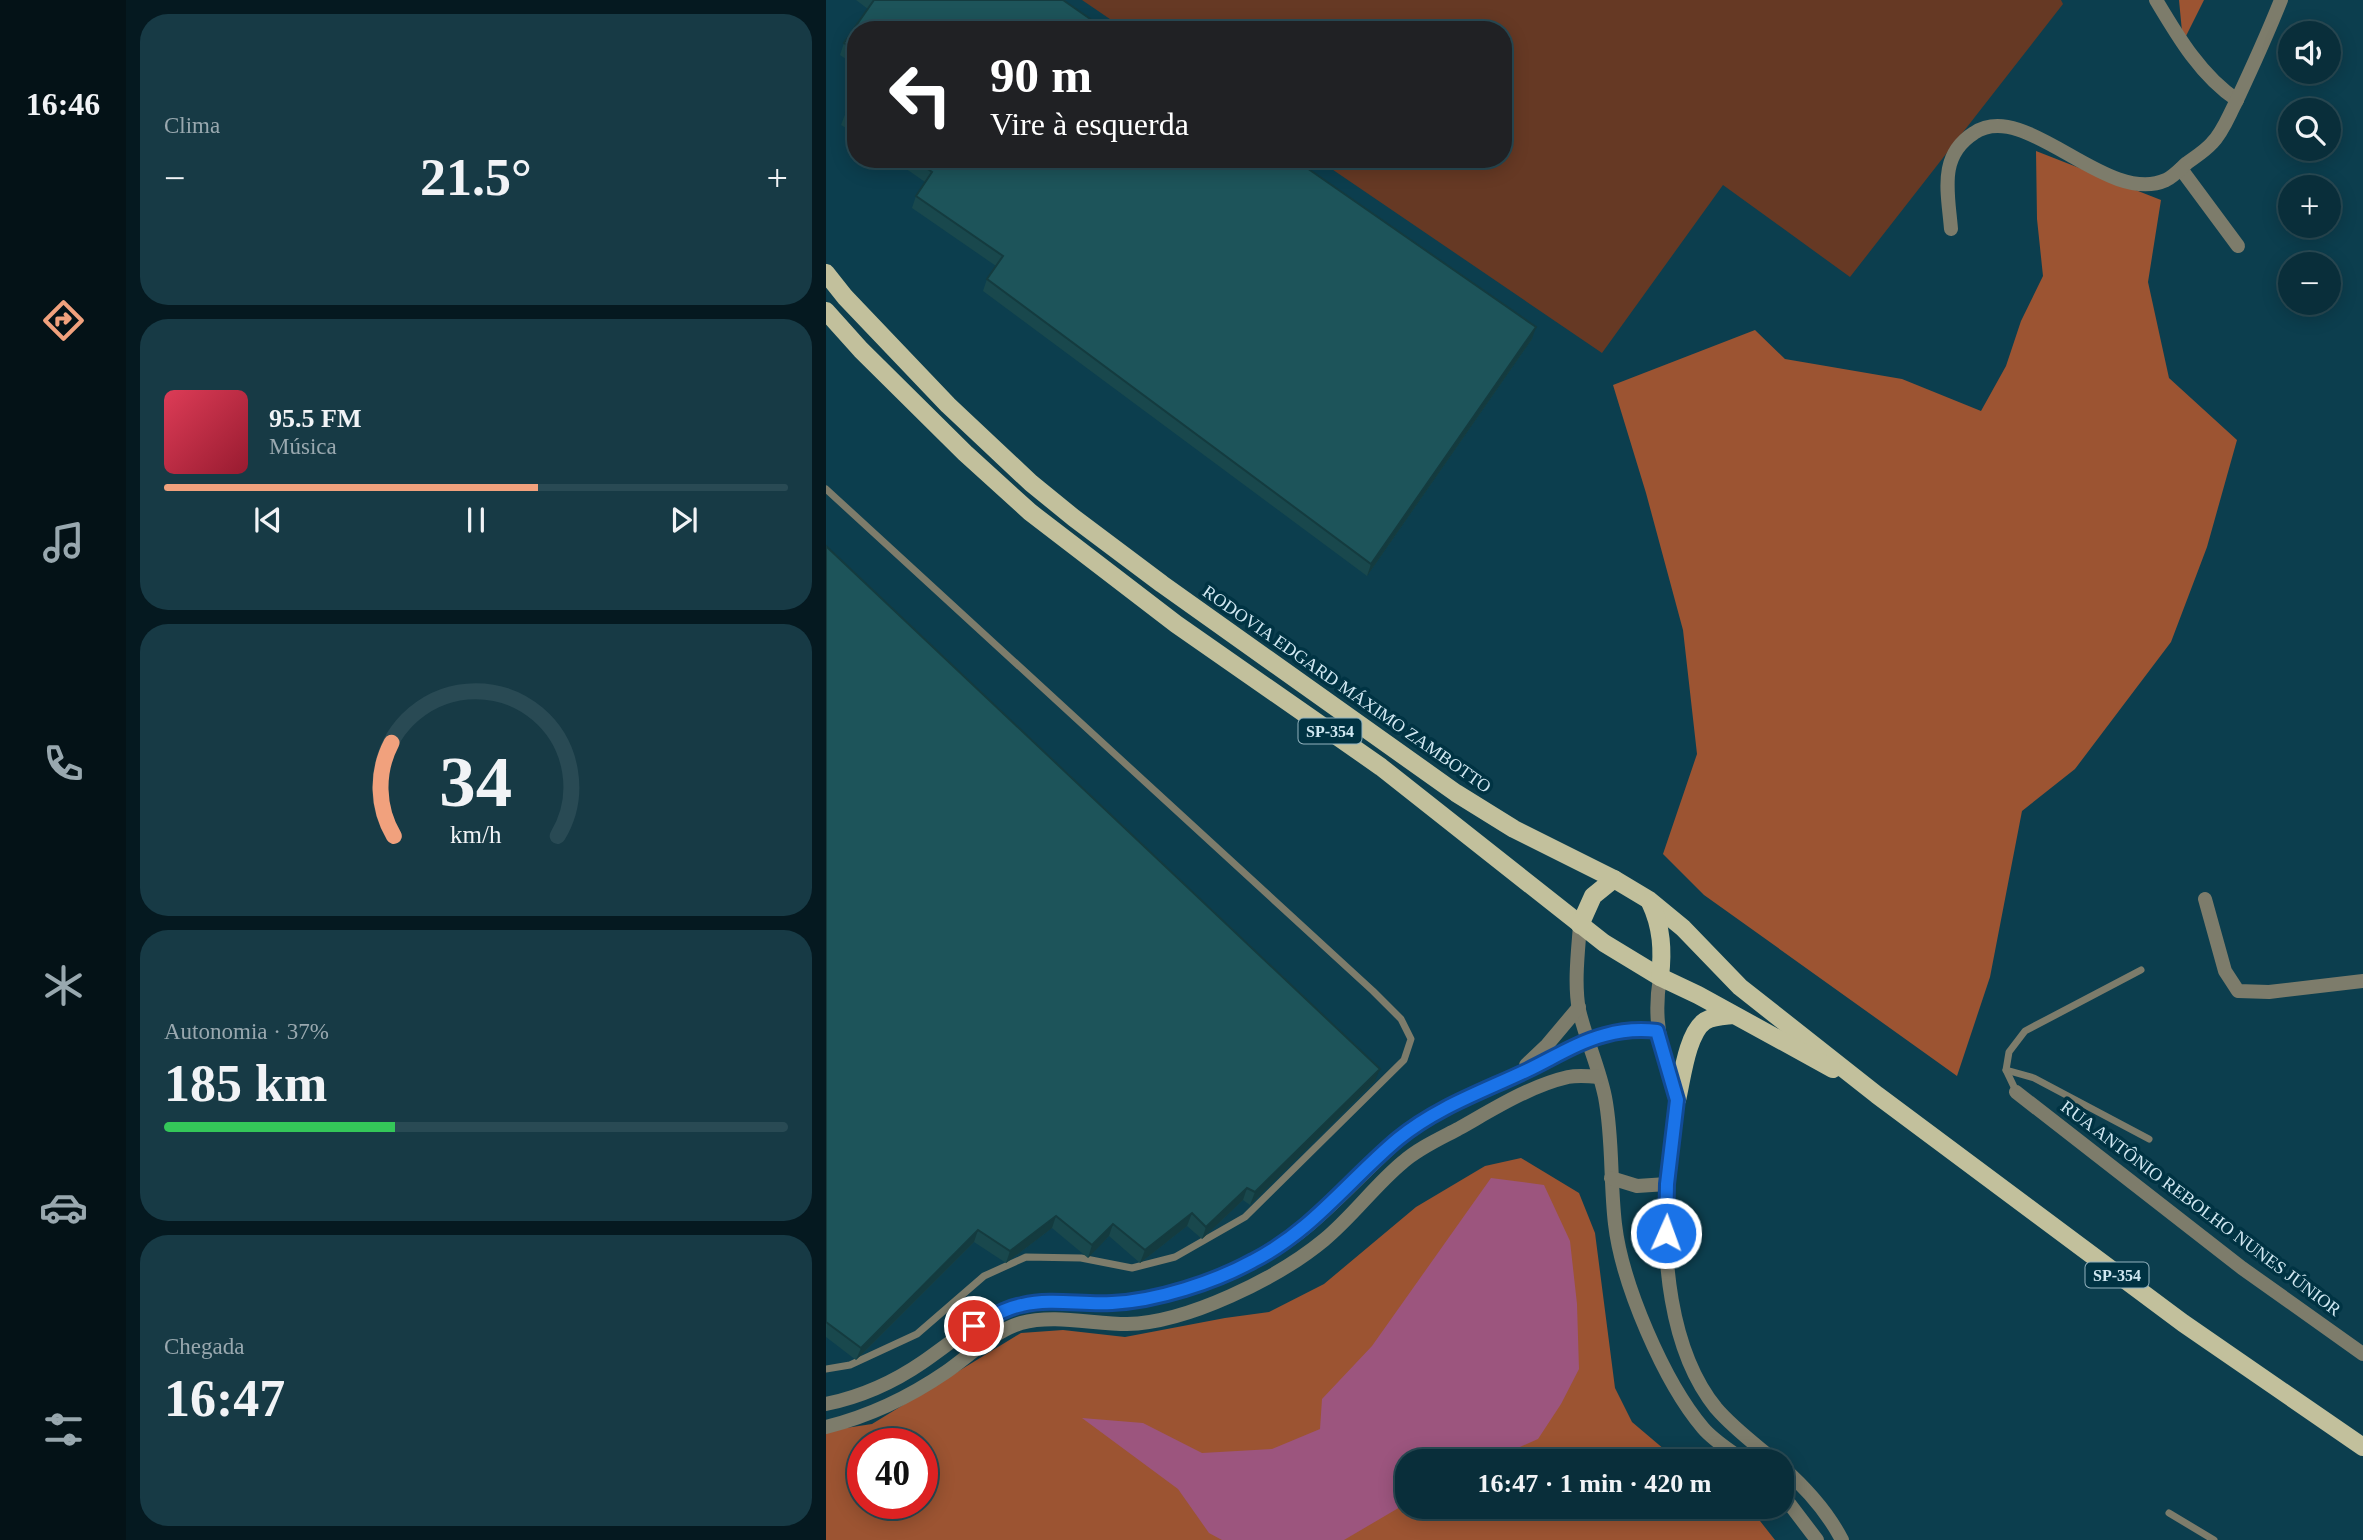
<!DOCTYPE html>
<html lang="pt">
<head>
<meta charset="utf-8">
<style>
  body { margin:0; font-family:Georgia,serif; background:#173a45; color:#f1f3f6; height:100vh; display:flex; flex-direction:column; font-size:26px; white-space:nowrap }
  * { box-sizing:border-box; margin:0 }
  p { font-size:23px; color:#99a8af }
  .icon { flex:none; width:38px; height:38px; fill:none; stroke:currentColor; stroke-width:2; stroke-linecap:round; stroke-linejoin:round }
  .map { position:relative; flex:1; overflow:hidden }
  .side { display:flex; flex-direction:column; gap:14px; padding:14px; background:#051920; width:700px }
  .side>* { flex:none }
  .banner { position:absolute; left:21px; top:21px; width:665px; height:147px; border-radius:28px; box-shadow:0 4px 18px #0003,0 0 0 2px #294a54; background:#202124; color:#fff; overflow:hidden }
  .controls { position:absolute; left:1452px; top:21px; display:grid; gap:14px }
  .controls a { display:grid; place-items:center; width:63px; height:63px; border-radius:50%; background:#092e3a; box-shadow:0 4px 18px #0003,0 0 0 2px #294a54; font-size:35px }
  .speed { position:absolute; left:21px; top:1428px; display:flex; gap:14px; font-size:35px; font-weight:700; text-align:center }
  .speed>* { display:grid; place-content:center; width:91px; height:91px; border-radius:50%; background:#092e3a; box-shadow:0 4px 18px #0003,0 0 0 2px #294a54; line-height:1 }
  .speed .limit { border:10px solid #d22; background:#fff; color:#111 }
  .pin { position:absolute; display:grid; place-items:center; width:60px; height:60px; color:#fff; margin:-30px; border:4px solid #fff; border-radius:50%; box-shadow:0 2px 7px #0007 }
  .me { position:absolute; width:77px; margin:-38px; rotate:2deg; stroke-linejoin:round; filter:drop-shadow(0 0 5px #0008) }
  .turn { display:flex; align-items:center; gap:24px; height:147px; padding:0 28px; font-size:32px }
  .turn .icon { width:91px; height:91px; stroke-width:2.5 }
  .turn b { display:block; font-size:49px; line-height:60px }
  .big { font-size:52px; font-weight:700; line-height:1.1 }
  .side .card { flex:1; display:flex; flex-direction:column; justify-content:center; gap:10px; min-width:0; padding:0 24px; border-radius:28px; background:#173a45 }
  .side .dial { align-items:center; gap:0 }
  .dial svg { height:182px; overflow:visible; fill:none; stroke:#294a54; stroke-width:7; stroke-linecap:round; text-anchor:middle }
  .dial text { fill:#f1f3f6; stroke:none }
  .song { display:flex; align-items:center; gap:21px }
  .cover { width:84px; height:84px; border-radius:10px; background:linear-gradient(135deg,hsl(350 70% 55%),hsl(350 70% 35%)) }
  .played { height:7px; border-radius:4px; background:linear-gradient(90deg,#f1a17d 60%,#294a54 60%) }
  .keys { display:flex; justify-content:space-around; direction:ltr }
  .heat { display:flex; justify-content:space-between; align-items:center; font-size:38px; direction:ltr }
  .charge { height:10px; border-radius:5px; background:linear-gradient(90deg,#34c759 37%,#294a54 0) }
  .trip { position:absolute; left:569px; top:1449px; width:399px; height:70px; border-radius:28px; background:#092e3a; box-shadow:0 4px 18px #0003,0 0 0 2px #294a54; font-weight:700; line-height:70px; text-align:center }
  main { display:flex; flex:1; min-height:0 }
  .menu { display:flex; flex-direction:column; width:126px; justify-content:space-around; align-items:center; background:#041217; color:#99a8af }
  .menu .icon { width:49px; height:49px }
  .menu .current { color:#f1a17d }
  .menu b { font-size:32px; color:#f1f3f6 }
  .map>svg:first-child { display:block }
</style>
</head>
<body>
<main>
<nav class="menu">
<b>16:46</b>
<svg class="icon current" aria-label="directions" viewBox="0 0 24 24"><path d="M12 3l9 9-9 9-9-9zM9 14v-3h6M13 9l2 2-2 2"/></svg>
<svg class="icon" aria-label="music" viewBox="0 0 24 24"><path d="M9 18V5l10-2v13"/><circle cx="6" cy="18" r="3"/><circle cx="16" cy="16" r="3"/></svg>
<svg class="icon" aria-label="phone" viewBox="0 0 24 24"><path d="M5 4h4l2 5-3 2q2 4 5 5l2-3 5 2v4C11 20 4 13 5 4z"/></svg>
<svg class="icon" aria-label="climate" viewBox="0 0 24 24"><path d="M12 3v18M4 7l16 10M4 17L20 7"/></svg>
<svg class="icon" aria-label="car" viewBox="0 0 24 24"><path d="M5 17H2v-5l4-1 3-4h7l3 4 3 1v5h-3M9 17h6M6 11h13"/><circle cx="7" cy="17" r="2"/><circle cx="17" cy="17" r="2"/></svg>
<svg class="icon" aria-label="filters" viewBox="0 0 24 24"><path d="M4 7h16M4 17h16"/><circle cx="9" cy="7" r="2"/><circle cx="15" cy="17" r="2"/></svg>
</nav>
<section class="side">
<div class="card"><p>Clima</p>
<div class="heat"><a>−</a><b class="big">21.5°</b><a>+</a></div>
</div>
<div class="card">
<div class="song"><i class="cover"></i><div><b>95.5 FM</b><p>Música</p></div></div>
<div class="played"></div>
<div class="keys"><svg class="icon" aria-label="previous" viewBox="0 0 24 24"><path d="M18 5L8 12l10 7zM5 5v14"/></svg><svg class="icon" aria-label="pause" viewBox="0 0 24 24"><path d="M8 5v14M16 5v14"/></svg><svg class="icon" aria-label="next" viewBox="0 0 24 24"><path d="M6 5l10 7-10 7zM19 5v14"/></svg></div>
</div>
<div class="card dial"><svg viewBox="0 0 100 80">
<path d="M14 69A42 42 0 1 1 86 69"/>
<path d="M14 69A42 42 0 0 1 13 28" stroke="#f1a17d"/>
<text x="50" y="56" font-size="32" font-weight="700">34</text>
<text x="50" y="72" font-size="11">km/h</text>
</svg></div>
<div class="card"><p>Autonomia · 37%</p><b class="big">185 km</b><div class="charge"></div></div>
<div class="card"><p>Chegada</p><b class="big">16:47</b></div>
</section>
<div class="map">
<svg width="1537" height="1540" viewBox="0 0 1537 1540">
  <rect width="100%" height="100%" fill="#0c3e4e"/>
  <path fill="#663924" d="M256 0H1235L1237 4 1024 277 897 185 776 353 491 159H677V30H300Z"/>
  <g fill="#9c5432" fill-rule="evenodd">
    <path d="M1353 0H1378L1357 42Z"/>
    <path d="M1210 151 1335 200 1322 282 1343 378 1411 440 1381 547 1345 642 1249 769 1196 811 1164 977 1131 1076 878 895 837 854 871 754 857 630 820 493 787 385 929 330 959 359 1076 379 1155 411 1180 366 1195 321 1217 276 1211 219Z"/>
    <path d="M695 1158 753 1193 769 1233 789 1388 806 1422 852 1461H581V1507H923L949 1540H0V1431L46 1424 195 1333 237 1330 299 1337 399 1318 443 1312 498 1284 590 1207 659 1166ZM37 1444H96V1503H37Z"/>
  </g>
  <path fill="#9c557e" d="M665 1178 718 1185 744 1241 751 1304 753 1369 735 1404 712 1439 662 1461H581V1503L518 1540H396L383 1533 352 1489 256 1418 317 1423 376 1453 446 1449 494 1429 496 1399 546 1346Z"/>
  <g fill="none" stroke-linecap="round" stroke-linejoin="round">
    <g stroke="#7d7c6b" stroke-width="7">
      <path d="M0 489 547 991 575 1019 585 1039 578 1060 419 1217 349 1257 306 1268 255 1258 200 1257 158 1276 91 1334 24 1365 0 1369"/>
      <path d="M1180 1070 1208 1078 1323 1139"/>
      <path d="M1190 1091 1180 1070 1183 1052 1199 1031 1315 970"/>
      <path d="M1343 1513 1388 1540"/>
    </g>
    <g stroke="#7d7c6b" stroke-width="14">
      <path d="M1330 0C1352 37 1375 76 1411 100"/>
      <path d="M1355 169 1412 246"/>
      <path d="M1125 229C1122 192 1112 156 1148 133 1200 98 1280 207 1340 180 1348 176 1355 168 1361 163 1369 157 1379 151 1386 143 1397 132 1403 115 1410 102 1426 68 1441 35 1455 0"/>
      <path d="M1379 899 1399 971 1412 991 1443 992 1537 981"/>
      <path d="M1190 1092 1416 1268 1537 1354"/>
    </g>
    <g stroke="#7d7c6b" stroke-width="14">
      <path d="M754 925C752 952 748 984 753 1010 760 1040 773 1067 779 1097 787 1138 784 1182 789 1224 796 1284 838 1382 877 1428 888 1441 905 1451 918 1461"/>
      <path d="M834 977C829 1008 831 1032 840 1061 843 1074 851 1090 850 1103 850 1129 844 1156 842 1182 835 1253 843 1350 890 1408 907 1428 929 1444 949 1461"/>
      <path d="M700 1065 721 1045 753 1007"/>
      <path d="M785 1178 811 1186 841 1184"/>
      <path d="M0 1404C34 1397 68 1382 97 1362 123 1344 148 1322 178 1311 222 1294 269 1308 315 1300 370 1290 440 1262 483 1225 521 1193 553 1155 592 1123L761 1040 797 1030 831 1031"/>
      <path d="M0 1427C44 1416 82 1398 120 1372 143 1356 168 1331 195 1323 228 1314 267 1324 301 1324 361 1323 452 1278 498 1240 527 1216 549 1185 577 1162 593 1148 613 1139 632 1129 666 1110 703 1086 742 1077 752 1075 763 1076 773 1077"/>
      <path d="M956 1467C980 1488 1001 1511 1016 1540"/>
      <path d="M956 1494 991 1540"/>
    </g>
    <g stroke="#c2c09c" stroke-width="18">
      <path d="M0 273 19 297 122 405 205 483 248 518 336 584 630 793 688 829 788 879 823 900 857 928 914 987 1051 1095 1357 1323 1537 1447"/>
      <path d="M0 311 35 350 139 453 204 512 350 624 555 767 778 943 834 977 872 995 1007 1069"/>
      <path d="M824 902C836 927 837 951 834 977"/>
      <path d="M754 925 767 896 788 879"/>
      <path d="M851 1100C856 1079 861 1033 879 1021 887 1016 897 1016 907 1015"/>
    </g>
  </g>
  <g fill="#19484d">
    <path d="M30 0H237L30 30V66L14 55 18 43 42 9Z"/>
    <path d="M30 98V134L15 125 20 112Z"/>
    <path d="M66 159H468L706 339 541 576 157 291 161 279 170 266 86 208 90 196 99 182Z"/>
    <path d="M0 546 549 1081 424 1205 417 1200 376 1239 361 1226 314 1263 283 1236 262 1258 226 1228 180 1263 148 1242 30 1360 0 1337Z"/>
  </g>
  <g fill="#143b3f">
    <path d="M710 327 706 339 541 576 545 564Z"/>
    <path d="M554 1069 549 1081 424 1205 429 1192Z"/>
    <path d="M421 1188 417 1200 376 1239 380 1227Z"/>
    <path d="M366 1213 361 1226 314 1263 319 1250Z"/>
    <path d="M230 1216 226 1228 180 1263 184 1251Z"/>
    <path d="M287 1224 283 1236 262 1258 266 1245Z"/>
    <path d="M152 1230 148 1242 30 1360 35 1348Z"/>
  </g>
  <g fill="#1d545a" stroke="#143b3f" stroke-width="2">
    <path d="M48 0H237L280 30H30V51L18 43Z"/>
    <path d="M30 98V119L20 112Z"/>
    <path d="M88 159H468L710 327 545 564 161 279 177 256 90 196 106 172Z"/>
    <path d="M0 546 554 1069 429 1192 421 1188 380 1227 366 1213 319 1250 287 1224 266 1245 230 1216 184 1251 152 1230 35 1348 0 1322Z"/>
  </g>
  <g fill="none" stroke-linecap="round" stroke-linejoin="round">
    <g stroke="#114b97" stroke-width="18">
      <path id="route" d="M148 1326C164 1318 179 1308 196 1305 226 1298 256 1305 286 1303 330 1301 389 1282 427 1261 486 1231 522 1181 572 1139 611 1107 658 1091 702 1070 727 1058 752 1042 779 1035 797 1030 813 1029 831 1031L851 1100 841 1184 840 1233"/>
    </g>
    <use href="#route" stroke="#1a73e8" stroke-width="12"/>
  </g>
  <g text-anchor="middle" stroke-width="7" stroke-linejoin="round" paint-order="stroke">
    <g fill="#003343" stroke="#92b2be" stroke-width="2">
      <rect x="472.5" y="718.5" width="63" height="25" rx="5"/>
      <rect x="1259.5" y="1262.5" width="63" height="25" rx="5"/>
    </g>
    <g font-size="16" font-weight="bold" fill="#d0e8f2">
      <text x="504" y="737">SP-354</text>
      <text x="1291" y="1281">SP-354</text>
    </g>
    <g font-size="18" fill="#d0e8f2" stroke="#003343">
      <text transform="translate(521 689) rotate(35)" y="6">RODOVIA EDGARD MÁXIMO ZAMBOTTO</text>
      <text transform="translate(1375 1208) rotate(37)" y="6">RUA ANTÔNIO REBOLHO NUNES JÚNIOR</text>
    </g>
  </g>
</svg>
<div class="controls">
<a><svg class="icon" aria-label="sound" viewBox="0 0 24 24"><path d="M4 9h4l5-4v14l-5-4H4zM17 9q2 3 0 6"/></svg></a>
<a><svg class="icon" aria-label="search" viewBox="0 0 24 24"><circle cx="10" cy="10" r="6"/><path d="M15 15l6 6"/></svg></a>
<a>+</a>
<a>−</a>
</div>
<div class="speed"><div class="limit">40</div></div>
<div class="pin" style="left:148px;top:1326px;background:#d93025"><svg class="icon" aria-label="arrive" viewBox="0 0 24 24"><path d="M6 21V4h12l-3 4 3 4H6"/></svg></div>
<svg class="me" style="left:840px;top:1233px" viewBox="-20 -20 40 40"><circle r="17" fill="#1a73e8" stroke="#fff" stroke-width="3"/><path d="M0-11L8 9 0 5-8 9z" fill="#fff"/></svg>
<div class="trip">16:47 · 1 min · 420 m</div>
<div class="banner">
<div class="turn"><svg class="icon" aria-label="left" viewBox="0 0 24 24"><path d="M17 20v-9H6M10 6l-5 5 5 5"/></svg><div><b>90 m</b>Vire à esquerda</div></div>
</div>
</div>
</main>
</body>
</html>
